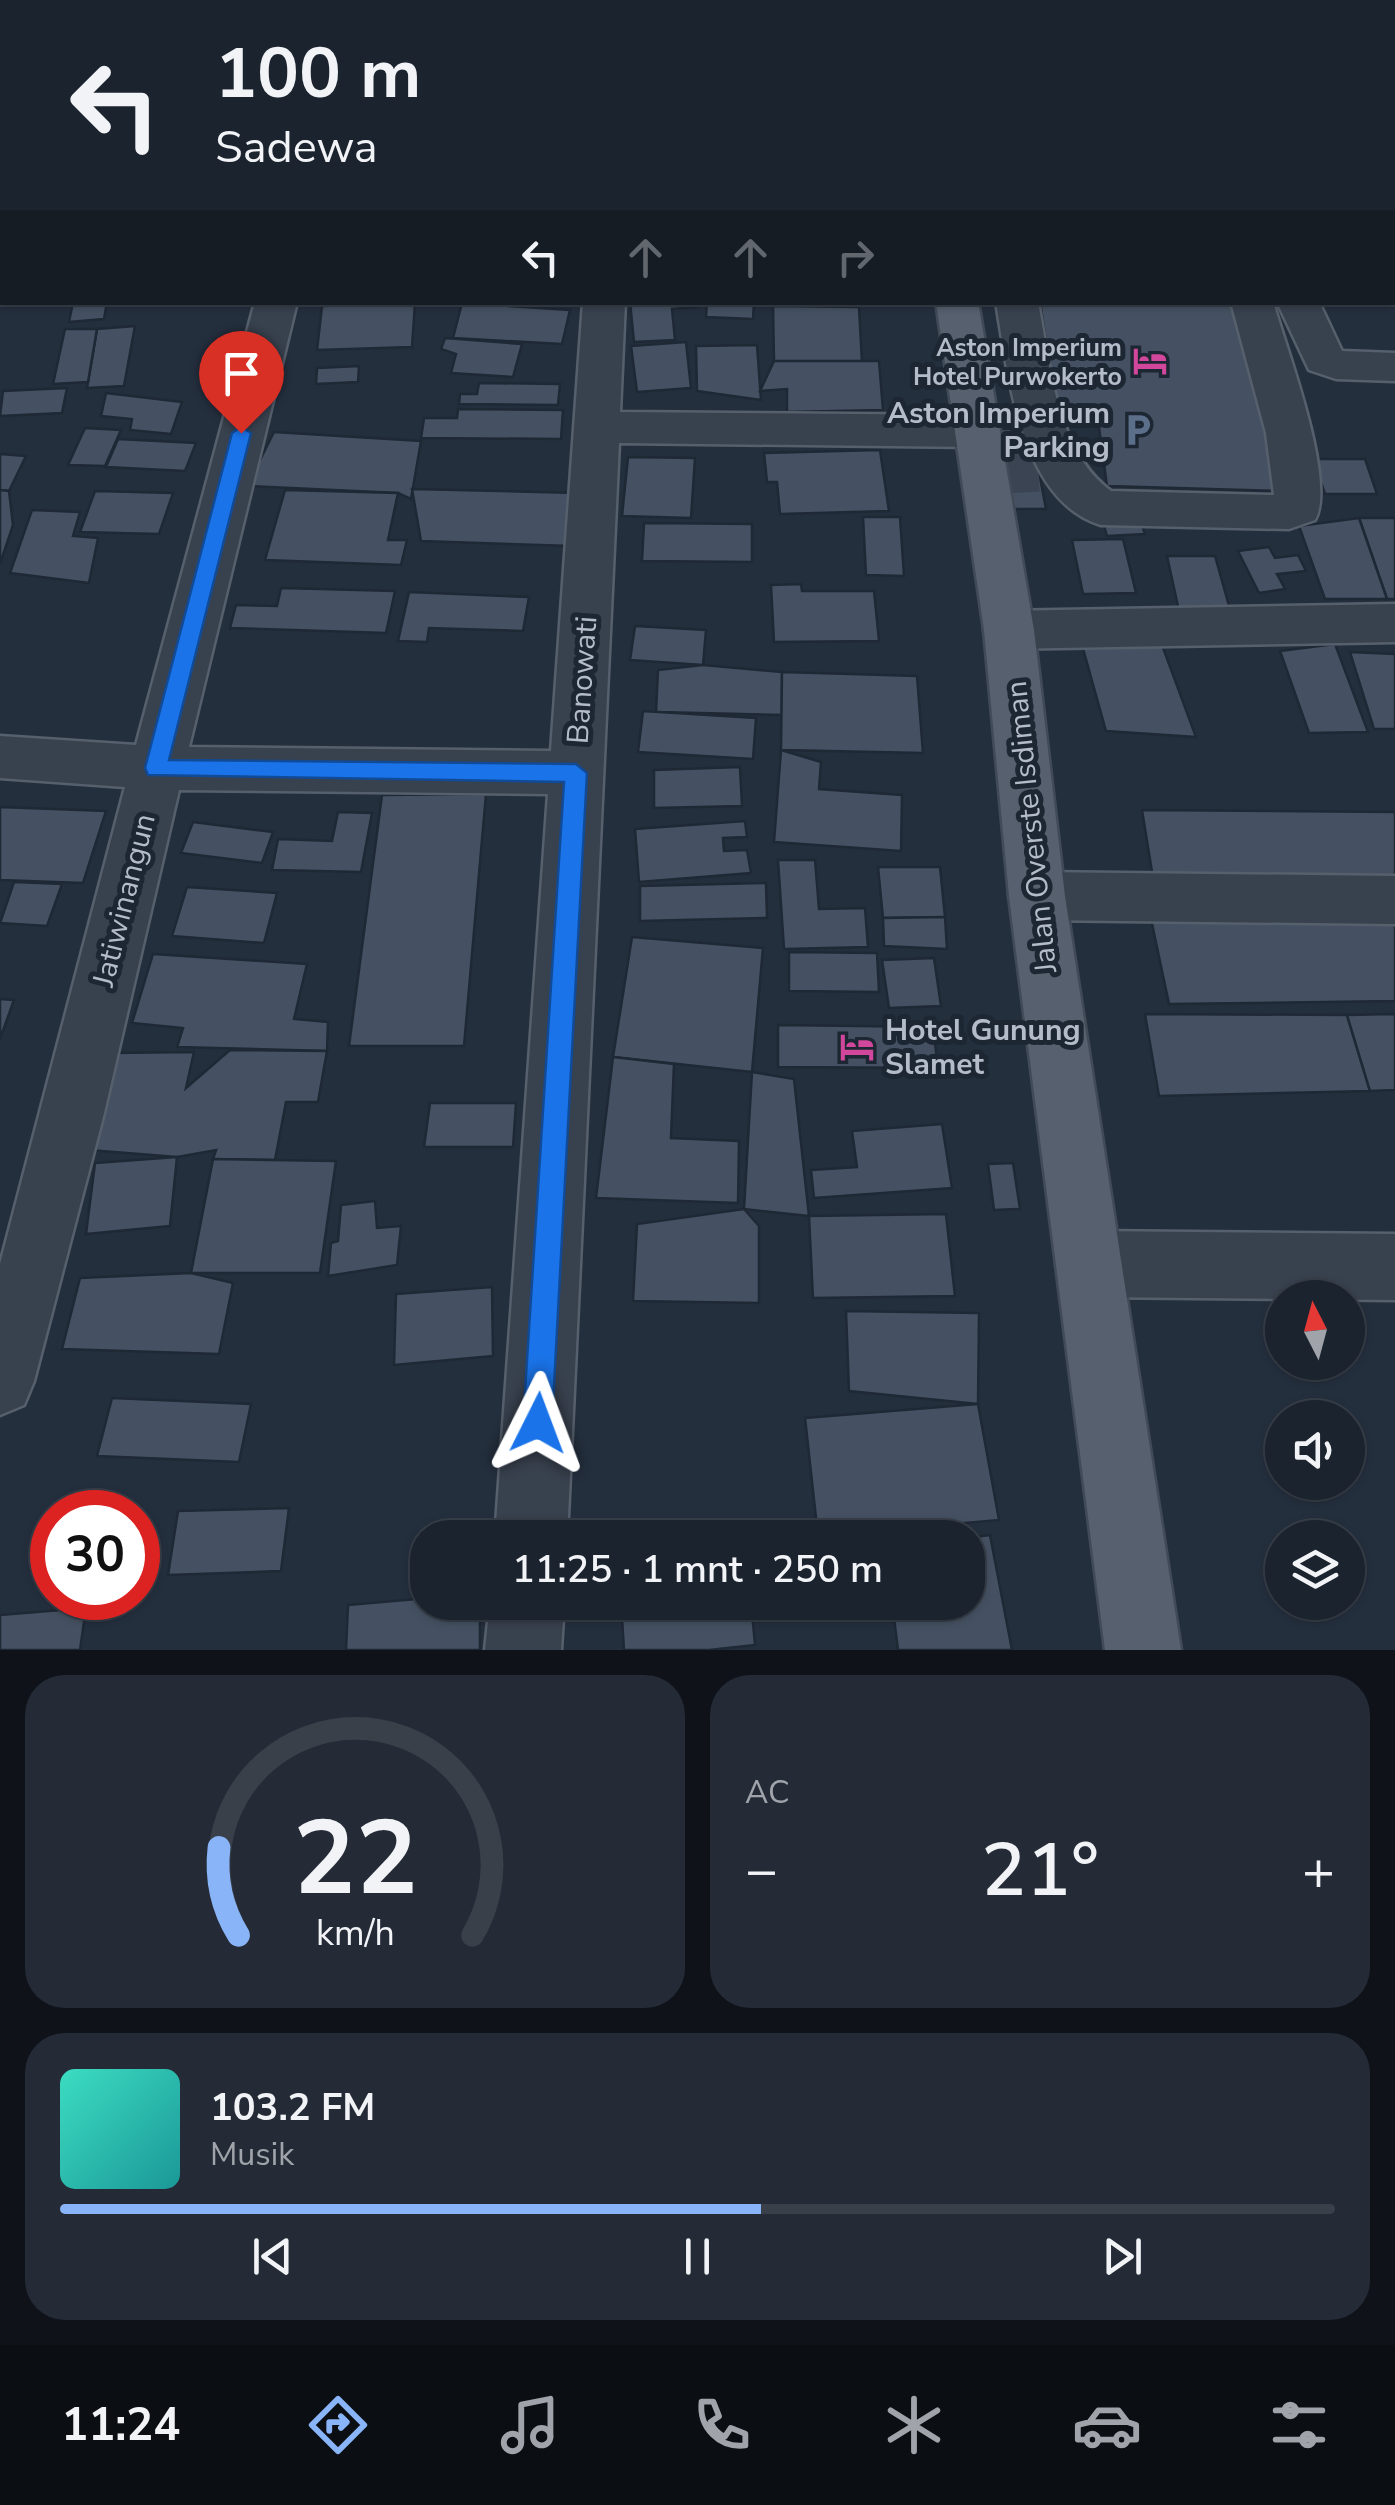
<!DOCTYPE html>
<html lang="id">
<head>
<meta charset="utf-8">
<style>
  body { margin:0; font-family:"Nunito Sans",sans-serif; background:#242b36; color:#f1f3f6; height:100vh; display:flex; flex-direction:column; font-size:38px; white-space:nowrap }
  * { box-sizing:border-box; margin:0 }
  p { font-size:32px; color:#a0a4aa }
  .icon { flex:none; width:55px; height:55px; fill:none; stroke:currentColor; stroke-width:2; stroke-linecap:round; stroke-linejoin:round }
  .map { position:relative; height:1650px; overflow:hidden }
  .sheet { display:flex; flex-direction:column; gap:25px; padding:25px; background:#0f1319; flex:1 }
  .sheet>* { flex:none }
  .guide { position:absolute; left:0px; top:0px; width:1395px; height:305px; box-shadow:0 2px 8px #0004,0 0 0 2px #39404a; background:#1b232e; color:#f1f3f6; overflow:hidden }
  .needle { width:65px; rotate:354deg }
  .tools { position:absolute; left:1265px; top:1280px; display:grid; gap:20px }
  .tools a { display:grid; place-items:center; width:100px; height:100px; border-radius:50%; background:#1b232e; box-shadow:0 2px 8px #0004,0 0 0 2px #39404a; font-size:50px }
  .speed { position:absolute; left:30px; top:1490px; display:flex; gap:20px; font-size:50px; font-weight:700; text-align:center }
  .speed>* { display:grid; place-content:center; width:130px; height:130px; border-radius:50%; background:#1b232e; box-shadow:0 2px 8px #0004,0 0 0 2px #39404a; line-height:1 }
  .speed .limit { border:15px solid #d22; background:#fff; color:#111 }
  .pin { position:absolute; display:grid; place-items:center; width:85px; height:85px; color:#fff; margin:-102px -42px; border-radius:50% 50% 50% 0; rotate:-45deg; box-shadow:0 0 10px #0007 }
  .pin .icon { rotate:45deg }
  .me { position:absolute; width:110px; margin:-55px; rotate:3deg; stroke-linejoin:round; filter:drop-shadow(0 0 8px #0008) }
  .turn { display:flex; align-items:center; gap:35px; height:210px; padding:0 50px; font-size:45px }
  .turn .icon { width:130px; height:130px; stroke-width:2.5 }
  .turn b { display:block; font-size:70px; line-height:85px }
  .lanes { display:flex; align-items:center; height:95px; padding:0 50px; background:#0003; justify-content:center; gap:50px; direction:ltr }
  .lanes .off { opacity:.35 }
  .big { font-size:75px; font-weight:600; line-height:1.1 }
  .sheet .tile { flex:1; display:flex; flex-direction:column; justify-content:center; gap:15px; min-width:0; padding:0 35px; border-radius:40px; background:#242b36 }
  .sheet .dial { align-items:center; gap:0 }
  .dial svg { height:260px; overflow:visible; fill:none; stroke:#39404a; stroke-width:7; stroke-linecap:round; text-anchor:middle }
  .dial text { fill:#f1f3f6; stroke:none }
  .song { display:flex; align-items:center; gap:30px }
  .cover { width:120px; height:120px; border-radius:15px; background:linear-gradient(135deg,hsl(170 70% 55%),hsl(180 70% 35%)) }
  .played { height:10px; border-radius:5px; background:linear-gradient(90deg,#8ab4f8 55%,#39404a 55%) }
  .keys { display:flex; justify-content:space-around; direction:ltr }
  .heat { display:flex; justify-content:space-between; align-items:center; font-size:55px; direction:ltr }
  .sheet .tiles { flex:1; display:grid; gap:25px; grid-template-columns:1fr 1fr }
  .tile:last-child { grid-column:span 2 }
  .trip { position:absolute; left:410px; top:1520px; width:575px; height:100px; border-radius:40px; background:#1b232e; box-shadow:0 2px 8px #0004,0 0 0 2px #39404a; font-weight:600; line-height:100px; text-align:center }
  .tabs { display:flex; height:160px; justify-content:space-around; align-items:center; background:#0b0e12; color:#a0a4aa }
  .tabs .icon { width:70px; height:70px }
  .tabs .selected { color:#8ab4f8 }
  .tabs b { font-size:45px; color:#f1f3f6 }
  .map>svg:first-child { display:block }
</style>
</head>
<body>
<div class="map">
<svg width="1395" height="1650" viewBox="0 0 1395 1650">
  <rect width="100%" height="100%" fill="#242f3e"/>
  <g fill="#455162" stroke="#1f2835" stroke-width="2.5">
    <path d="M425 0H829L424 2Z"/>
    <rect x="952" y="0" width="109" height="2"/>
    <path d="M73 302H107L104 319 69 322Z"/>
    <path d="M630 302H697V307L672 309 675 340 634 342Z"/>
    <path d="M707 302H754L753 319 706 317Z"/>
    <path d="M1040 302H1236L1283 491 1107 486 1098 420 1058 419Z"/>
    <path d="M415 303 412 347 317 350 322 306Z"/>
    <path d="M462 303 570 310 562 344 453 338Z"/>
    <path d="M773 306 859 307 862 362 774 361Z"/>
    <path d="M135 326 124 386 87 388 97 329Z"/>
    <path d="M65 329H97L88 382 53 384Z"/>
    <path d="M445 338 522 344 513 377 451 373 456 354 441 349Z"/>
    <path d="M686 342 691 388 637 392 631 346Z"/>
    <path d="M757 345 761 400 697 391 696 346Z"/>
    <path d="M774 361H879L883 410 787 412V389L760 391Z"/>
    <path d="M359 366 358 382 316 384 317 368Z"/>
    <path d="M479 383 560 384 558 405 459 404 460 394H477Z"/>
    <path d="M67 388 62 413 0 416 3 391Z"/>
    <path d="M106 393 182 402 171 434 130 430 132 419 101 416Z"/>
    <path d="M458 409 563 410 561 439 421 438 424 418H457Z"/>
    <path d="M85 428 121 430 105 466 68 465Z"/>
    <path d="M999 429H1031L1046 509H1013Z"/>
    <path d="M274 432 421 441 411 499 398 493 247 486Z"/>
    <path d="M118 439 196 443 185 471 106 467Z"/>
    <path d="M880 450 889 511 780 514 777 482H767L764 453Z"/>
    <path d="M0 454 26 456 9 491 0 490Z"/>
    <path d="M628 457 695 458 691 518 622 516Z"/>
    <path d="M1313 459H1365L1377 494H1325Z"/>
    <path d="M412 489 578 493 572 546 421 541Z"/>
    <path d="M0 490 9 491 13 525 0 564Z"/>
    <path d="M285 490 398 493 388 540H407L401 565 265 560Z"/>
    <path d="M95 491 173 493 159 534 80 532Z"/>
    <path d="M32 510 80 512 73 536 98 538 89 583 10 573Z"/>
    <path d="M863 517H900L904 576 866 575Z"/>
    <path d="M1359 518H1395V599H1387Z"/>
    <path d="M1359 518 1387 599H1325L1299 526Z"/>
    <path d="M1140 520 1145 534 1107 536 1103 522Z"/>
    <path d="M644 523 752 524V562L642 561Z"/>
    <path d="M1123 539 1136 593 1083 594 1072 540Z"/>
    <path d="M1269 547 1275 558 1298 555 1306 571 1277 574 1285 589 1259 593 1238 551Z"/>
    <path d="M1167 556H1215L1233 620H1181Z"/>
    <path d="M801 584 802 591H874L879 641 774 642 771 585Z"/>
    <path d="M281 588 395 591 386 633 230 628 236 605 277 606Z"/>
    <path d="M409 592 529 597 523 631 429 628 427 642 398 641Z"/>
    <path d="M635 626 706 630 703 665 630 660Z"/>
    <path d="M1335 644 1368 732 1309 733 1280 651Z"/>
    <path d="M1082 645H1162L1196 737 1106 731Z"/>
    <path d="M1350 652 1395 654V729H1374Z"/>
    <path d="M703 665 782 672V715L656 712 658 670Z"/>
    <path d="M782 672 917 676 923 753 781 750Z"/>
    <path d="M643 711 756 718 753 759 638 752Z"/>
    <path d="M781 750 821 762 819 789 902 795 901 851 774 842Z"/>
    <path d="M740 767 742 806 654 808V770Z"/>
    <path d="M486 794 464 1046H349L382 795Z"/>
    <path d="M0 807 106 811 83 883 0 880Z"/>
    <path d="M1142 810 1395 812V880L1153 878Z"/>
    <path d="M338 812 372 813 361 872 272 870 278 839 332 841Z"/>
    <path d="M745 821 747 837 723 838 724 851 747 850 751 873 639 882 635 829Z"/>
    <path d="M193 822 273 832 262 863 181 853Z"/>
    <path d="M778 860H815L819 909 865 908 868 947 784 949Z"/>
    <path d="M878 867H940L945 917 883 918Z"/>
    <path d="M14 882 62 884 47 926 0 923Z"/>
    <path d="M766 883 767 918 640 921V886Z"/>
    <path d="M187 887 277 893 264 943 172 936Z"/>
    <path d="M1395 916V1001L1169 1004 1151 919Z"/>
    <path d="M945 917 947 949 884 946 883 918Z"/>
    <path d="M632 937 763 948 752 1072 613 1057Z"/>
    <path d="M789 952 877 953 879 992 789 991Z"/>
    <path d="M153 954 307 964 294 1019 328 1022 327 1051 177 1047 183 1028 132 1023Z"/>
    <path d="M934 958 941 1006 889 1008 882 960Z"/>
    <path d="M0 999 14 1000 0 1039Z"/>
    <path d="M1145 1014 1347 1015 1370 1091 1159 1096Z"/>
    <path d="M1395 1014V1090L1370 1091 1347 1015Z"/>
    <path d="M778 1025 933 1027 938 1068 778 1067Z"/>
    <path d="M230 1050 327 1051 318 1102H286L275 1160 213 1159 216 1150 177 1157 89 1150 112 1053 194 1052 186 1088Z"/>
    <path d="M613 1057 674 1064 671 1138 739 1141 738 1203 596 1198Z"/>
    <path d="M752 1072 794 1079 809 1216 744 1209Z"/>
    <path d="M430 1103H516L513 1147H424Z"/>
    <path d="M942 1124 952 1188 814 1198 811 1170 857 1167 852 1131Z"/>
    <path d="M177 1157 170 1226 86 1234 95 1163Z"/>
    <path d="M213 1159 336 1161 320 1273H191Z"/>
    <path d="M1013 1163 1020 1209 994 1210 988 1164Z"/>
    <path d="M375 1201 377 1228 401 1226 397 1265 328 1276 331 1243 338 1241 341 1205Z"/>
    <path d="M744 1209 759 1226V1303L633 1301 637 1224Z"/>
    <path d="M946 1214 955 1296 813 1298 809 1216Z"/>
    <path d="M191 1273 233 1283 219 1354 62 1349 80 1278Z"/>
    <path d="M492 1287 493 1356 394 1365 396 1294Z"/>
    <path d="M846 1311 979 1313 978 1404 849 1391Z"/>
    <path d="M112 1398 251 1404 239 1462 97 1456Z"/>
    <path d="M978 1404 999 1520 818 1536 805 1418Z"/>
    <path d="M289 1508 281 1571 168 1575 178 1511Z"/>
    <path d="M990 1535 1012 1650H898L892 1602H968V1538Z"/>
    <path d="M428 1598V1602H480V1650H346L348 1605Z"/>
    <path d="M621 1602H751L755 1645 709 1650H624Z"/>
    <path d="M86 1608 80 1650H0V1615Z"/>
  </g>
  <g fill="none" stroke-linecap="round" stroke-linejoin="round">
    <path stroke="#3a4453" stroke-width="51" stroke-dasharray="51 25" stroke-linecap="butt" d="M1006 468 1038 466"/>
    <g stroke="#565f6c" stroke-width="5">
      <g id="minor">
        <rect x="0" y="55" width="2" height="22"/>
        <rect x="1392" y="67" width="3" height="22"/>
        <rect x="1392" y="151" width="3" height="24"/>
        <rect x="1392" y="243" width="3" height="26"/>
        <path d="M255 302H297L189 747 551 751 583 302H625L620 412 975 415 991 420 998 431 991 442 975 447 619 443 567 1538H495L548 794 179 790 104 1113 34 1381 24 1405 0 1415V1264L125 787 0 778V736L136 745Z"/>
        <path d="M996 302H1038C1050 365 1056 451 1111 491L1274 495 1266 433 1231 302H1273C1286 348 1337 481 1315 520L1289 529 1101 525C1020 501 1008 373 996 302Z"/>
        <path d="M1277 302H1319L1342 351 1395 353V381L1336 379 1309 370Z"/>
        <path d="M1395 604V642L1009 649 991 643 984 630 991 617 1009 611Z"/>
        <path d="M1037 872 1395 876V924L1037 920 1017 913 1009 896 1017 879Z"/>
        <path d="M1089 1231 1395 1234V1300L1089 1297 1066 1287 1056 1264 1066 1241Z"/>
        <path d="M490 1602H564L561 1650H485Z"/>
      </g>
    </g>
    <g stroke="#414a57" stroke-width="5">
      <g id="major">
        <rect x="898" y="0" width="34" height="2"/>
        <path d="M936 302H978L1034 630 1065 896 1181 1650H1105L1009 896 984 630Z"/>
      </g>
    </g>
    <use href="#minor" fill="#38414e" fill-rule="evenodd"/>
    <use href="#major" fill="#56606e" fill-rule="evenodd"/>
  </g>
  <path fill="#1a73e8" stroke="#114b97" stroke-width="2.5" d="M241 427 251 433 169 760 576 764 587 773 552 1423 548 1433 538 1437 528 1433 523 1423 564 782 148 775 145 768 232 433Z"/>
  <defs>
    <g id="hotel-bare" transform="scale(2.7)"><path d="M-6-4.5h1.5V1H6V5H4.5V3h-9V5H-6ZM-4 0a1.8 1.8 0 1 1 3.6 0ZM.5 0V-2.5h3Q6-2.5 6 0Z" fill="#d1479c" stroke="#1d2633" stroke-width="2.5" paint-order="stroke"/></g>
    <g id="parking-bare" transform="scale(2.7)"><path d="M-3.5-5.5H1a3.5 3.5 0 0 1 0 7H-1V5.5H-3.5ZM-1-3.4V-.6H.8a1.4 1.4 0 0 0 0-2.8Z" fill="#5c6f8a" stroke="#1d2633" stroke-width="2.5" paint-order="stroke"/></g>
  </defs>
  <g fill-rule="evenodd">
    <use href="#hotel-bare" x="1150" y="361"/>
    <use href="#parking-bare" x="1138" y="430"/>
    <use href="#hotel-bare" x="857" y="1047"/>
  </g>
  <g text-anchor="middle" stroke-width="10" stroke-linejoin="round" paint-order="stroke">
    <g font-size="25" font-weight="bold" fill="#b4bcc9" stroke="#1d2633" text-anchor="end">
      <text x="1122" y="356">Aston Imperium<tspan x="1122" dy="29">Hotel Purwokerto</tspan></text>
    </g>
    <g font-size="30" font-weight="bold" fill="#b4bcc9" stroke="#1d2633" text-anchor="end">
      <text x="1110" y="423">Aston Imperium<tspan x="1110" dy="34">Parking</tspan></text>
      <text x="885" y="1040" text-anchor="start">Hotel Gunung<tspan x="885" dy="34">Slamet</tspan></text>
    </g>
    <g font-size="30" fill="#b4bcc9" stroke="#1d2633">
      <text transform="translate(582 680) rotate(-86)" y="10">Banowati</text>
      <text transform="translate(1031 827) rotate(-96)" y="10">Jalan Overste Isdiman</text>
      <text transform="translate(124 900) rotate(-76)" y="10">Jatiwinangun</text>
    </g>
  </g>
</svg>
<div class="tools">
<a><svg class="needle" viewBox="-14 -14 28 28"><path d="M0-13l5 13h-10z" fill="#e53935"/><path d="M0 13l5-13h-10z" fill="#a0a4aa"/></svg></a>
<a><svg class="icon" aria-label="sound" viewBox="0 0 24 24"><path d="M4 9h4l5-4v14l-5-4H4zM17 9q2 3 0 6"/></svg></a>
<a><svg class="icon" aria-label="layers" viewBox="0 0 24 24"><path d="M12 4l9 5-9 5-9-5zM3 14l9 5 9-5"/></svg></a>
</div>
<div class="speed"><div class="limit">30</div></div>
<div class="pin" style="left:241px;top:433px;background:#d93025"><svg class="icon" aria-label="arrive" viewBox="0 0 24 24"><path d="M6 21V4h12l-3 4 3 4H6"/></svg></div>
<svg class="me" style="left:538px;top:1423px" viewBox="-20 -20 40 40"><path d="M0-17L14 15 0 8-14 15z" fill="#1a73e8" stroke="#fff" stroke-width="4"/></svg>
<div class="trip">11:25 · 1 mnt · 250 m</div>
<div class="guide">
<div class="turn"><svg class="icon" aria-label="left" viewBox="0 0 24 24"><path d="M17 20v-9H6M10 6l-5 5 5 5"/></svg><div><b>100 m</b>Sadewa</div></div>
<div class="lanes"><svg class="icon" aria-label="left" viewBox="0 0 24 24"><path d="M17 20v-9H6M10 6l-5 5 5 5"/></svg><svg class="icon off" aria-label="ahead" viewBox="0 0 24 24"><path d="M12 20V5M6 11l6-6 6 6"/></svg><svg class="icon off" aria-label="ahead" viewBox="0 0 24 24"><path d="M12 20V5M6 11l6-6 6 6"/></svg><svg class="icon off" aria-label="right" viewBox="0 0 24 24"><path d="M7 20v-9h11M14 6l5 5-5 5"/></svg></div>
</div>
</div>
<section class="sheet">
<div class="tiles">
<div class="tile dial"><svg viewBox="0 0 100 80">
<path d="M14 69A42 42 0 1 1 86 69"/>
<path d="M14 69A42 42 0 0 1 8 42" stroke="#8ab4f8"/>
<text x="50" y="56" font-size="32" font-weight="700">22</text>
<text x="50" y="72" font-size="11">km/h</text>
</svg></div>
<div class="tile"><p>AC</p>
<div class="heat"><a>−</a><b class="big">21°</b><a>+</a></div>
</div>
<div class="tile">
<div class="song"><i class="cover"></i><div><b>103.2 FM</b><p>Musik</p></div></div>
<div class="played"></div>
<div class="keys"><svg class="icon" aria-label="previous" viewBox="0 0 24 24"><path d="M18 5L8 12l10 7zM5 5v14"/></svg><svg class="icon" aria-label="pause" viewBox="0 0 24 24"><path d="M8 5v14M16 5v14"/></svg><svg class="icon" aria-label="next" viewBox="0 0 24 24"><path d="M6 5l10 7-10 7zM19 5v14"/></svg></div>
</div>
</div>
</section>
<nav class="tabs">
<b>11:24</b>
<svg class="icon selected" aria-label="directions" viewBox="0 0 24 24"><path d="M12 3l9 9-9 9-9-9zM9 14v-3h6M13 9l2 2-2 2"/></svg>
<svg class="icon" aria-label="music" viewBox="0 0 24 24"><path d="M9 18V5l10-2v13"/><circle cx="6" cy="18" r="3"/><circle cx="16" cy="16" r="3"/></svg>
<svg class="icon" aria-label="phone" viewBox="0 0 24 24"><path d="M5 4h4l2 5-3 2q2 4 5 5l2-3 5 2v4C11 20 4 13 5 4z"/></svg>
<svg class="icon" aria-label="climate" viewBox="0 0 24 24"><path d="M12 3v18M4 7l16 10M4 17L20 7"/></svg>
<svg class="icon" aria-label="car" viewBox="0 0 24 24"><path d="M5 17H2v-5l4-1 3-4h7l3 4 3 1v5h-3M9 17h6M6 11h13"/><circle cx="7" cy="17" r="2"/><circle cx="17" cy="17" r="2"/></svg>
<svg class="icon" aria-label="filters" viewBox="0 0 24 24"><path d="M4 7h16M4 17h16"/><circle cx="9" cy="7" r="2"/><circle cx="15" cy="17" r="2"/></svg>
</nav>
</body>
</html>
